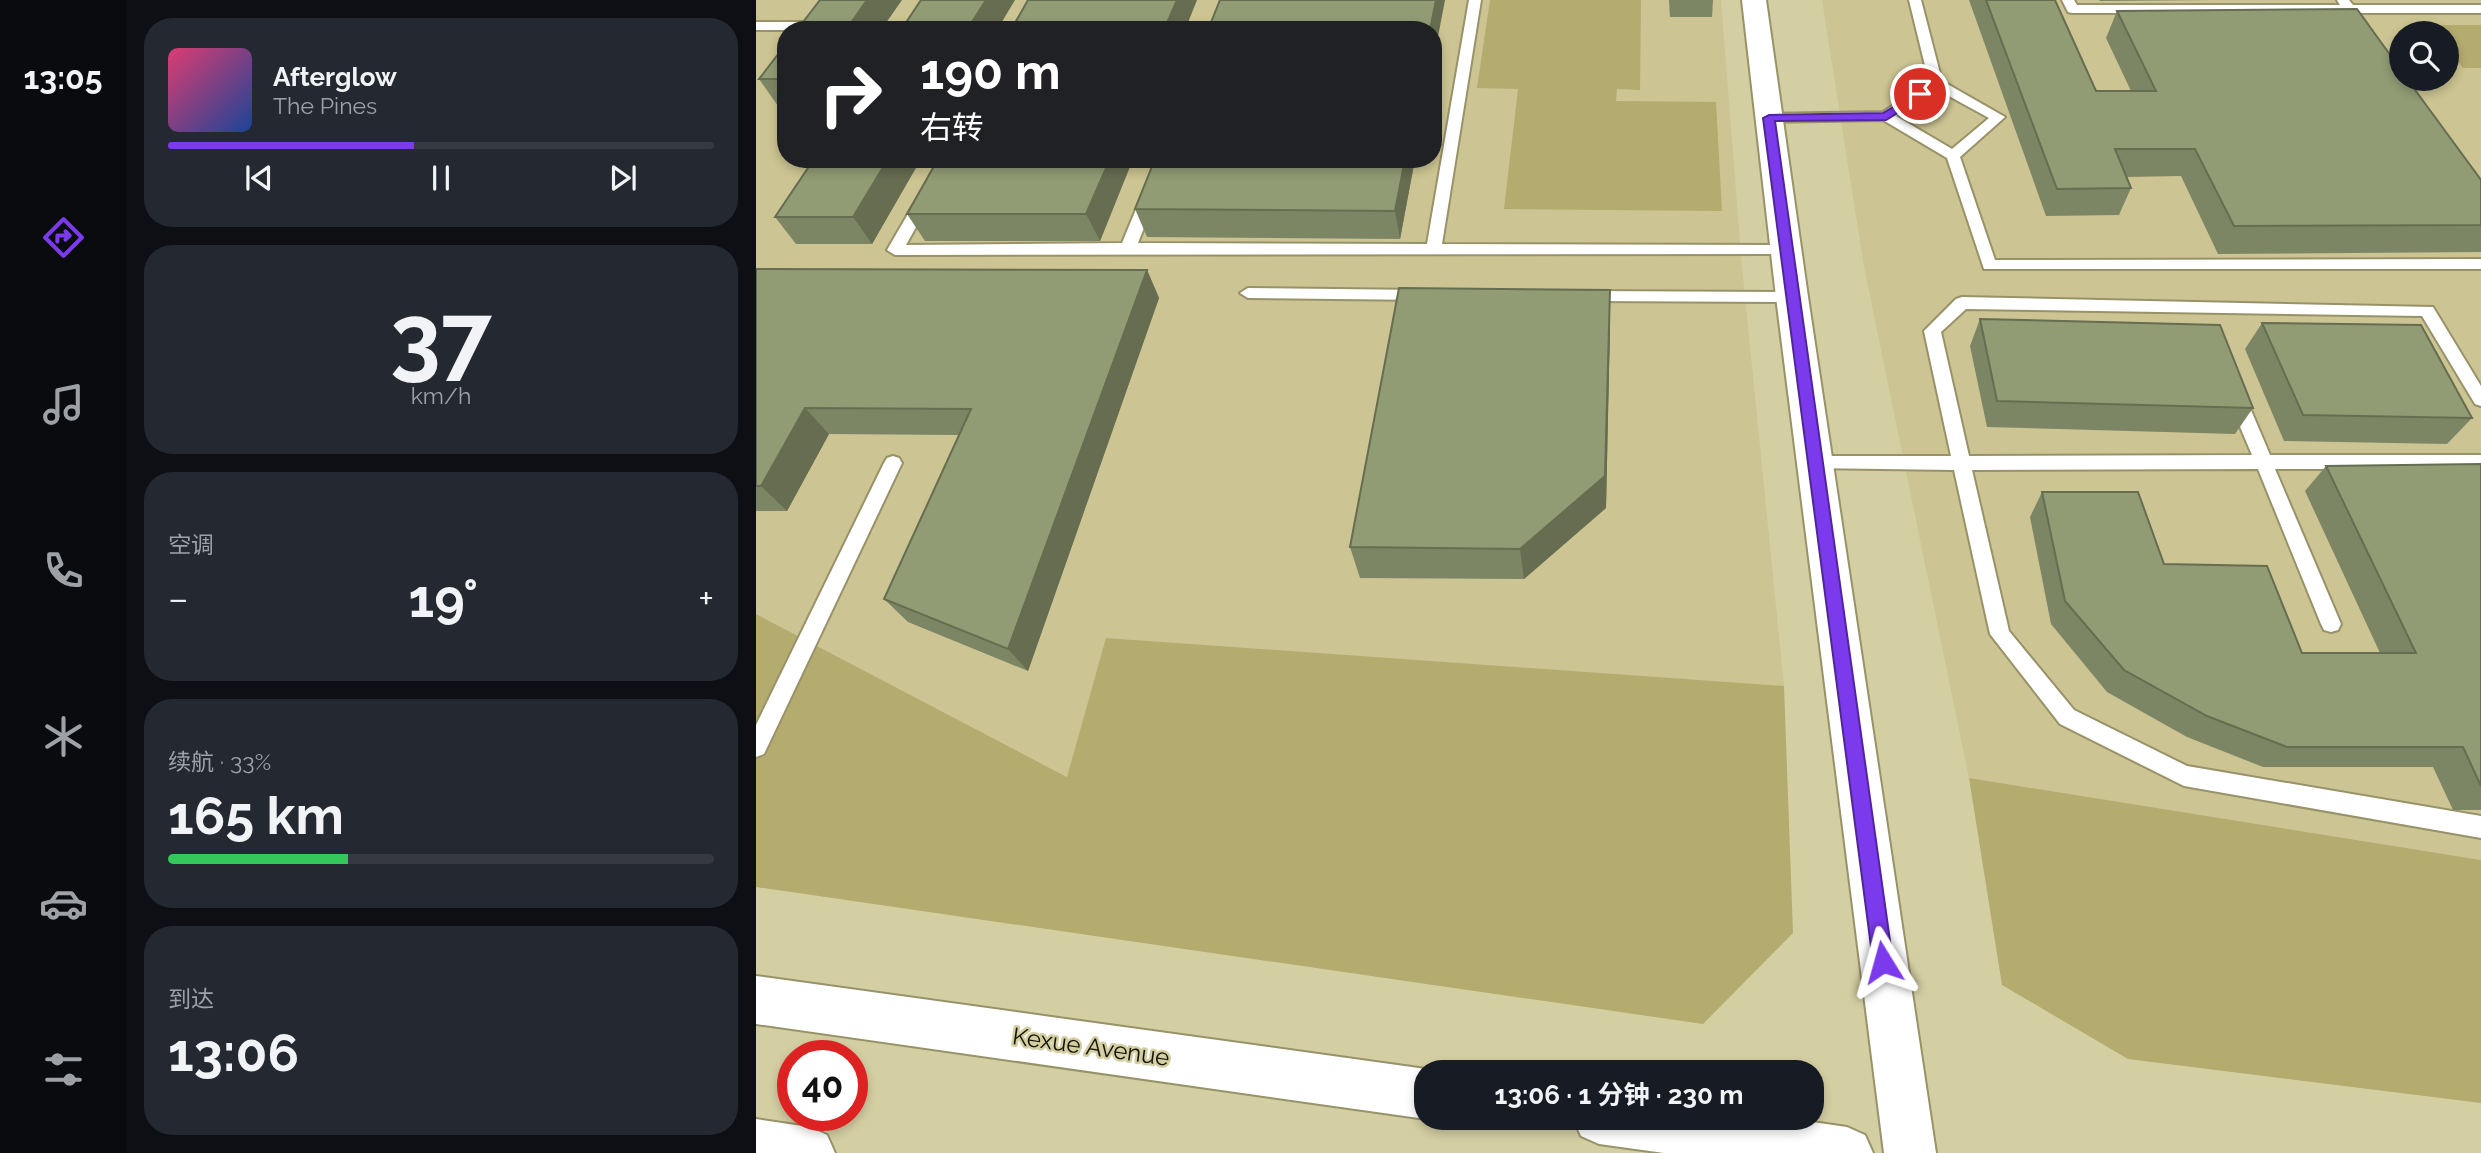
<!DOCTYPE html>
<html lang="zh">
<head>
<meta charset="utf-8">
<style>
  body { margin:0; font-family:Raleway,"Noto Sans SC",sans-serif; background:#242831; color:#f1f3f6; height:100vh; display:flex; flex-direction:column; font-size:26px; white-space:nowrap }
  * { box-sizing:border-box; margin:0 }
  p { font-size:23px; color:#9ea1a6 }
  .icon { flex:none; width:38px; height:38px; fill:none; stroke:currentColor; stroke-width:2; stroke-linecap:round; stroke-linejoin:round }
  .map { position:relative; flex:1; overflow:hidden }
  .details { display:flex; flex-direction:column; gap:18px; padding:18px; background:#0d0f14; width:630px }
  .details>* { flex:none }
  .guide { position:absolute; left:21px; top:21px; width:665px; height:147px; border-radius:28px; box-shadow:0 4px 10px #0003; background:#202124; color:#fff; overflow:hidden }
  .tools { position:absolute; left:1633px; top:21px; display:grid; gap:14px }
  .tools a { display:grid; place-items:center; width:70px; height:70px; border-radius:50%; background:#171b24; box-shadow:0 4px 10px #0003; font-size:35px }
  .speed { position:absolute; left:21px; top:1040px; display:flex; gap:14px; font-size:35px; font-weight:700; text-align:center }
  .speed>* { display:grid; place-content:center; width:91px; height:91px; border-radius:50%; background:#171b24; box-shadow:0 4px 10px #0003; line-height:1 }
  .speed .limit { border:10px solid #d22; background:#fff; color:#111 }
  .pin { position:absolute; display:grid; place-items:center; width:60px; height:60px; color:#fff; margin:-30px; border:4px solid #fff; border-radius:50%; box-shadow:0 2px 7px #0007 }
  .me { position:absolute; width:77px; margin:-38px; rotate:352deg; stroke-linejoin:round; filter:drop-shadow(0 0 5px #0008) }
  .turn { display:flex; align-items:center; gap:24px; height:147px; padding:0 28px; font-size:32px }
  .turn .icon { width:91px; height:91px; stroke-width:2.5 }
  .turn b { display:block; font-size:49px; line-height:60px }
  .big { font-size:52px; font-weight:700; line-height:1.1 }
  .details .widget { flex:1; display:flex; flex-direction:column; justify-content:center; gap:10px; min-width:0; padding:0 24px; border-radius:28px; background:#242831 }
  .details .dial { align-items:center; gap:0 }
  .dial b { font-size:91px; line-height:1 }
  .song { display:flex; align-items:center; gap:21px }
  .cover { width:84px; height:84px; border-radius:10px; background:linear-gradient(135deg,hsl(340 70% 55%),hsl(220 70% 35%)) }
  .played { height:7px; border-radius:4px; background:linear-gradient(90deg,#7c3aed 45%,#363941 45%) }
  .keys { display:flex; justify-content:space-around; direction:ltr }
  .heat { display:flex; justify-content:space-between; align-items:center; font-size:38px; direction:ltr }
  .charge { height:10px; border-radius:5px; background:linear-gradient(90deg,#34c759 33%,#363941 0) }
  .trip { position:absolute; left:658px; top:1060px; width:410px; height:70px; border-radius:28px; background:#171b24; box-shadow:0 4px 10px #0003; font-weight:700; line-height:70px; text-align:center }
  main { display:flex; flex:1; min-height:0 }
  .menu { display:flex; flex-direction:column; width:126px; justify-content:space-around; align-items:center; background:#090b0e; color:#9ea1a6 }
  .menu .icon { width:49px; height:49px }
  .menu .on { color:#7c3aed }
  .menu b { font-size:32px; color:#f1f3f6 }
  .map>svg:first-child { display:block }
</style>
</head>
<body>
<main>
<nav class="menu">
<b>13:05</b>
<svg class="icon on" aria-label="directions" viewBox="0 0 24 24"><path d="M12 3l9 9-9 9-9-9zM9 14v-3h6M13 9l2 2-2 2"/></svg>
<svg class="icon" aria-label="music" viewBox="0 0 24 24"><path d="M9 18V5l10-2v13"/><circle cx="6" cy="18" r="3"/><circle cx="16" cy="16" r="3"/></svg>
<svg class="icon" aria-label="phone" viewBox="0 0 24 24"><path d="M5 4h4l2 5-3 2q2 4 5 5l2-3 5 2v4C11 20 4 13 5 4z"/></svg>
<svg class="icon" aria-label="climate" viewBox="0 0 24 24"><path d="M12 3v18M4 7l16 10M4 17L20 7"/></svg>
<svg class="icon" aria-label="car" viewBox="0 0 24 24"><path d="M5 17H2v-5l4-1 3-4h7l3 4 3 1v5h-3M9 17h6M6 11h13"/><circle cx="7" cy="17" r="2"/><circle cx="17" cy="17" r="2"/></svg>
<svg class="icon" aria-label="filters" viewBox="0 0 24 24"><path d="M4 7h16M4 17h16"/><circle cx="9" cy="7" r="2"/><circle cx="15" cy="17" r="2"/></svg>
</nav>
<section class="details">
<div class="widget">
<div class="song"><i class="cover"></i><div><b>Afterglow</b><p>The Pines</p></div></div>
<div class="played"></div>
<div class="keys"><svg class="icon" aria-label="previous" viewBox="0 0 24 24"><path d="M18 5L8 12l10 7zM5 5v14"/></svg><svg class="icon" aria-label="pause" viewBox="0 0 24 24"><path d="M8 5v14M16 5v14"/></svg><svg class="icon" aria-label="next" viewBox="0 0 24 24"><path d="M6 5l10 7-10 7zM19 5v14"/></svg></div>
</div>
<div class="widget dial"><b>37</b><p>km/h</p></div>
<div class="widget"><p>空调</p>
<div class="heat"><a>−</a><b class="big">19°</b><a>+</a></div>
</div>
<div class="widget"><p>续航 · 33%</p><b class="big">165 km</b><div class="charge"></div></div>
<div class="widget"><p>到达</p><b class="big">13:06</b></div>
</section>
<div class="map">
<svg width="1725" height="1153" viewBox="0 0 1725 1153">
  <rect width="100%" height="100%" fill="#d4cea3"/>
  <g fill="#ccc492" fill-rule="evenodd">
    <path d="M0 0H965L986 267 1028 686 351 638 312 777 0 614ZM30 30H677V159H30Z"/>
    <path d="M1066 0H1725V860L1213 778 1108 267ZM1645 33H1690V79H1645Z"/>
  </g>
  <g fill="#b4ab6e">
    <path d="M734 0H885L884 90 861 89 860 101 960 102 966 211 748 209 762 89 721 88Z"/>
    <path d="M1725 25V68H1707L1691 47 1690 33H1680L1674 25Z"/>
    <path d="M0 614 311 777 350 638 1028 686 1037 933 947 1024 0 887Z"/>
    <path d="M1213 778 1725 860V1103L1372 1059 1246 985Z"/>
  </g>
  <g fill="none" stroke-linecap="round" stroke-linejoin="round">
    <g stroke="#989269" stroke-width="4">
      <g id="lane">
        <path d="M713 0H725L686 244 1029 245 1034 246 1037 250 1034 254 139 255 131 250 184 159H198L150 245 366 243 401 159H415L382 243 671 244Z"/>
        <path d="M1153 0H1165L1186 81 1249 117 1204 157 1239 260 1725 259V269H1228L1191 158 1127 120 1013 122 1006 118 1013 114 1127 112 1173 82ZM1180 89 1233 118 1196 149 1140 116Z"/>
        <path d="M1306 0H1318L1321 5H1584L1581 0H1593L1597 5H1725V13H1602L1612 29 1606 33 1602 32 1589 13H1316L1312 12Z"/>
        <path d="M0 22H59L65 26 59 30H0Z"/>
        <path d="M492 288 667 290 675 295 667 300 492 298 484 293Z"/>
        <path d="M830 291 1036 292 1044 297 1036 302 830 301 822 296Z"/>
        <path d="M1206 297 1677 307 1725 386V406L1719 404 1666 316 1210 309 1185 332 1213 456 1496 455 1471 396 1480 390 1489 396 1514 455H1725V469H1519L1585 624 1582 630 1575 632 1568 630 1565 624 1502 469 1216 470 1253 631 1318 710 1431 766 1725 816V838L1428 786 1304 724 1234 634 1198 470 1052 468 1049 463 1052 458 1058 456H1195L1168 331 1200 299Z"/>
        <path d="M137 456 143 458 146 463 8 754 0 757V725L128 463 131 458Z"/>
      </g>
    </g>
    <g stroke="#989269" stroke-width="4">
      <path id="secondary" d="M986 0H1010L1052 297 1180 1153H1128L1020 297Z"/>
    </g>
    <g stroke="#989269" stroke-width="4">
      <g id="primary">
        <path d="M0 976 670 1069 680 1073H670V1118H673L670 1119 0 1024Z"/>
        <path d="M817 1118H1029L1091 1127 1109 1135 1117 1153H908L843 1144 825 1136Z"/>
        <path d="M0 1119 53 1127 71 1135 79 1153H0Z"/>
      </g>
    </g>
    <use href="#lane" fill="#fff" fill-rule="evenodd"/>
    <use href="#secondary" fill="#fff" fill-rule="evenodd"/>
    <use href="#primary" fill="#fff" fill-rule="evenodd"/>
  </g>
  <g fill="#7d8664">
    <path d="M913 0H957L956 17H914Z"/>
    <path d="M1213 0H1299L1340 91H1375L1350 38 1361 11 1725 225V252L1462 254 1425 176 1370 177 1375 188 1363 215 1290 216Z"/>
    <path d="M1343 0H1457L1344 1Z"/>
    <path d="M30 44V106H22L3 79Z"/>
    <path d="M58 159H165L116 244H40L19 217Z"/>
    <path d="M182 159H377L344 241H169L151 214Z"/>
    <path d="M659 159 644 239 391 237 379 209Z"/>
    <path d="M0 269 391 270 403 298 272 671 152 622 128 599 203 435 73 434 31 511H0Z"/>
    <path d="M1224 319 1497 408 1479 434 1231 427 1214 346Z"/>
    <path d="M1506 323 1716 418 1691 444 1528 441 1489 349Z"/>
    <path d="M854 324 850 508 768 579 604 578 594 547Z"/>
    <path d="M1725 464V810H1697L1677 767H1507L1431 737 1351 692 1295 624 1274 517 1286 492 1408 564 1546 653H1624L1549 491 1570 466Z"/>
  </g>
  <g fill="#666d51">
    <path d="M111 0H146L125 30H90Z"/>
    <path d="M230 0H259L241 30H211Z"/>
    <path d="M421 0H441L429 30H408Z"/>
    <path d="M680 0H689L677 63V30H674Z"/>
    <path d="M132 159H165L116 244 97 217Z"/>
    <path d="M354 159H377L344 241 330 214Z"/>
    <path d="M649 159H659L644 239 639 211Z"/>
    <path d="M391 270 403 298 272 671 252 649Z"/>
    <path d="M854 290V324L850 508 768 579 764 549Z"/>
    <path d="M49 408 73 434 31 511 5 486Z"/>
  </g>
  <g fill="#919c74" stroke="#666d51" stroke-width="2">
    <path d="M64 0H111L90 30H41Z"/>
    <path d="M165 0H230L211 30H145Z"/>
    <path d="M272 0H421L408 30H255Z"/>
    <path d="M464 0H680L674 30H452Z"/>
    <path d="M1230 0H1299L1340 91H1400L1361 11 1601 9 1645 70V79H1651L1725 180V225L1478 226 1439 149H1359L1375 188 1301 189Z"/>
    <path d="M30 44V79H3Z"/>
    <path d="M58 159H132L97 217H19Z"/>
    <path d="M182 159H354L330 214H151Z"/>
    <path d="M399 159H649L639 211 379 209Z"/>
    <path d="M0 269 391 270 252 649 128 599 215 409 49 408 5 486H0Z"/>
    <path d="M643 288 854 290 849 476 764 549 594 547Z"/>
    <path d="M1224 319 1464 325 1497 408 1241 401Z"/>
    <path d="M1506 323 1665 325 1716 418 1547 415Z"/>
    <path d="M1725 464V786L1707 747H1531L1451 716 1368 670 1309 601 1286 492H1382L1408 564 1511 566 1546 653H1660L1570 466Z"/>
  </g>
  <path fill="#7c3aed" stroke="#51269a" stroke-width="2" d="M1164 91 1169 94 1168 97 1130 120 1019 121 1137 962 1134 969 1127 972 1120 969 1117 962 1007 118 1013 115 1127 113Z"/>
  <g text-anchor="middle" stroke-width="5" stroke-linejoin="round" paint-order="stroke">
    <g font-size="24" fill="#141203" stroke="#d4cea3">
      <text transform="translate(335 1047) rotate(8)" y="8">Kexue Avenue</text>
    </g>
  </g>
</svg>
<div class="tools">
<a><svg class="icon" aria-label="search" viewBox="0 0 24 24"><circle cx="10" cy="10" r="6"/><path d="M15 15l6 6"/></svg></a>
</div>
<div class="speed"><div class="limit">40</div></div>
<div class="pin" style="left:1164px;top:94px;background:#d93025"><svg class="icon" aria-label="arrive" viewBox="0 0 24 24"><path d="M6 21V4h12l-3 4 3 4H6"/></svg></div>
<svg class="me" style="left:1127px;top:962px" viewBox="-20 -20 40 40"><path d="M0-17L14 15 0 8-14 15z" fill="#7c3aed" stroke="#fff" stroke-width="4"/></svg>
<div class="trip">13:06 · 1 分钟 · 230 m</div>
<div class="guide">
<div class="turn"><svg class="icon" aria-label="right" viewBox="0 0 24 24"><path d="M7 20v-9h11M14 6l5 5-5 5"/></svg><div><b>190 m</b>右转</div></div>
</div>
</div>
</main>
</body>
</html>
